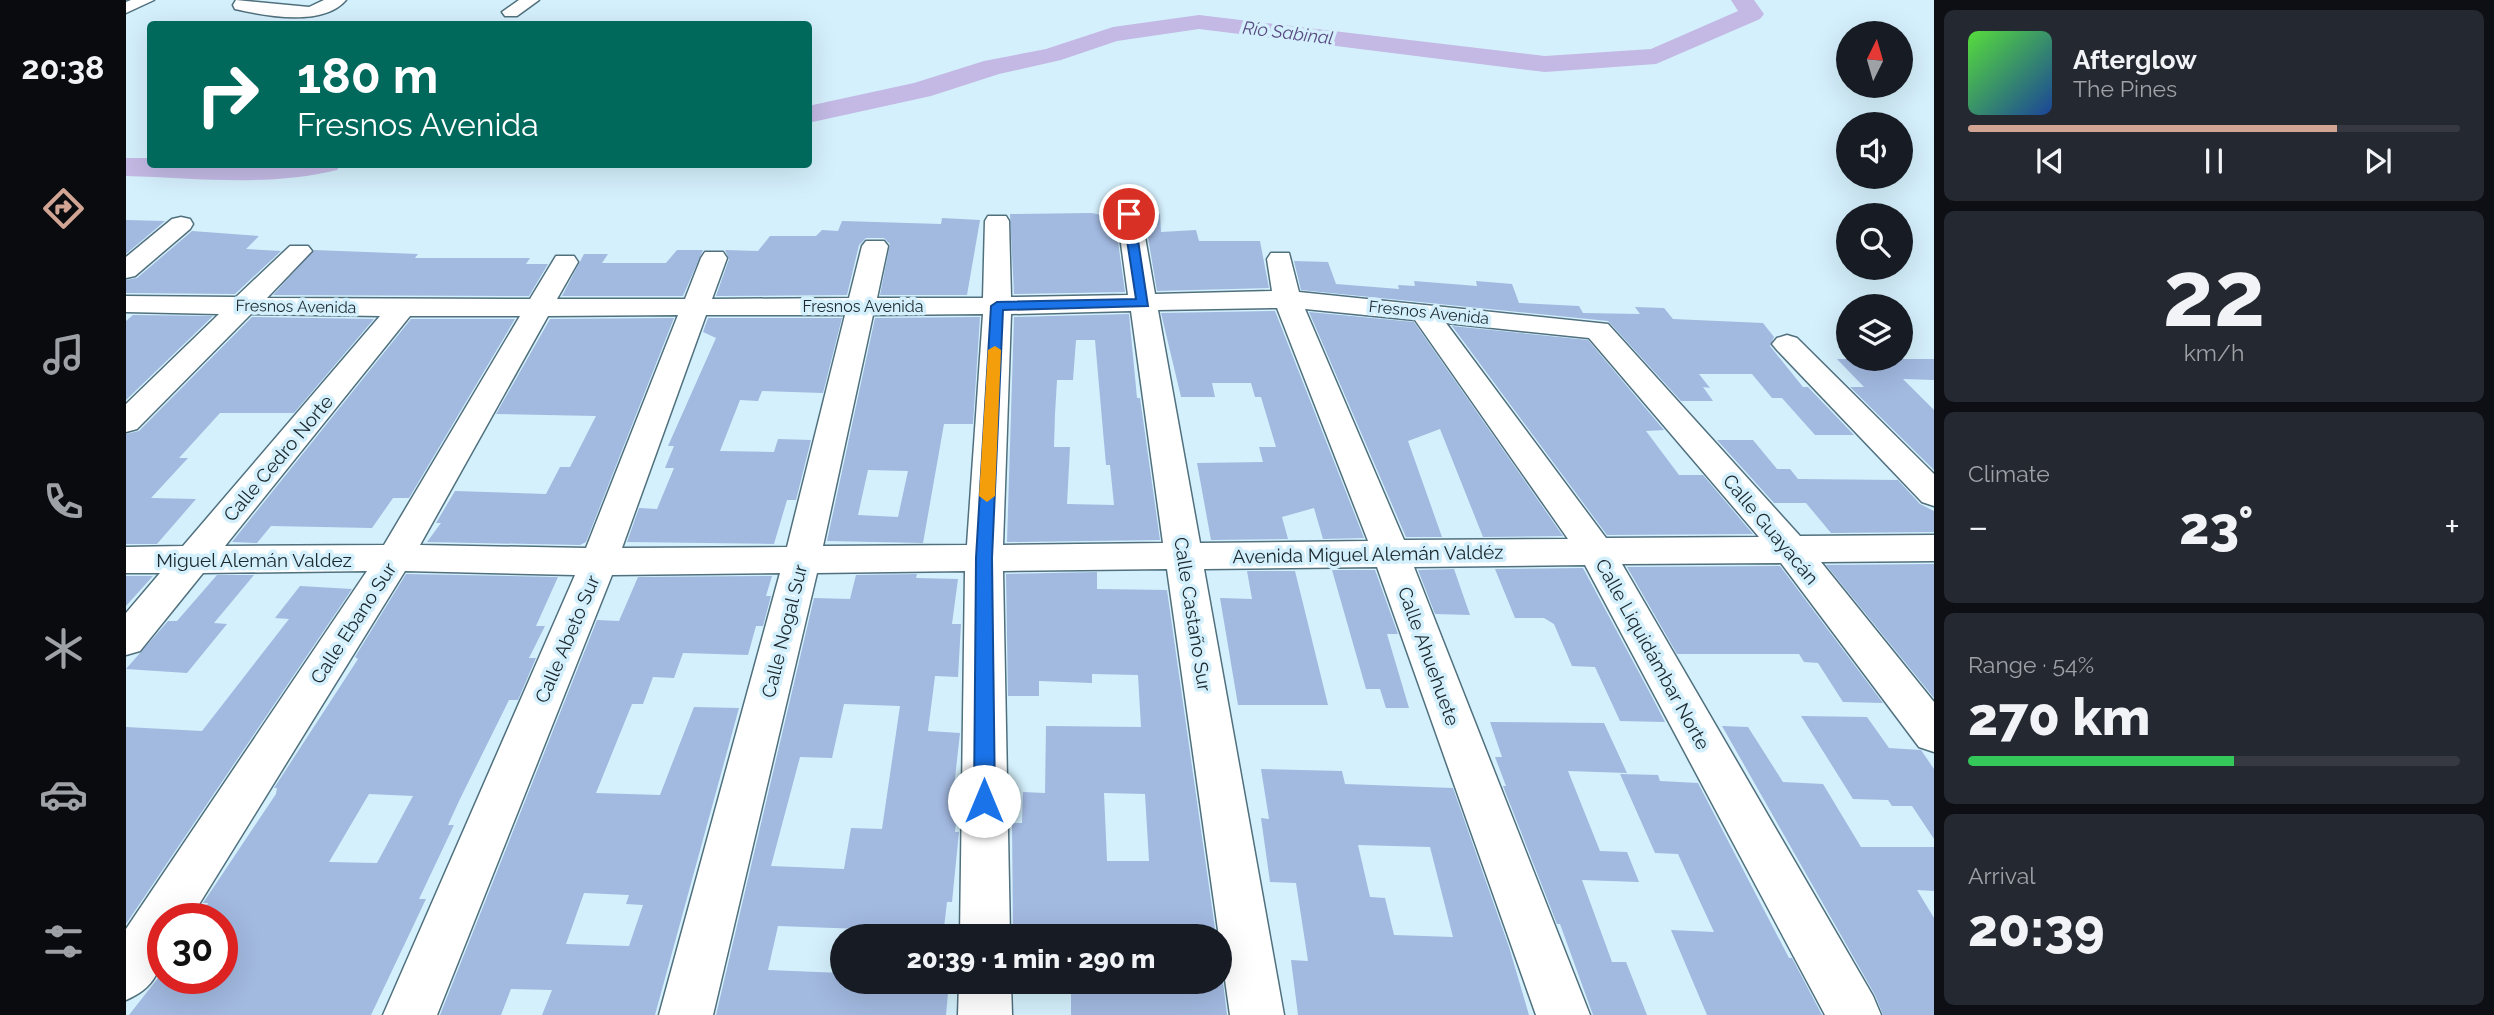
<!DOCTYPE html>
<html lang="en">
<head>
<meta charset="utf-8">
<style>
  body { margin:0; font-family:Raleway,sans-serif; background:#242831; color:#f1f3f6; height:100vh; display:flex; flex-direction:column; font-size:26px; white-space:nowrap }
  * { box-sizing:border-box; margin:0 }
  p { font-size:23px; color:#9ea1a6 }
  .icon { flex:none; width:38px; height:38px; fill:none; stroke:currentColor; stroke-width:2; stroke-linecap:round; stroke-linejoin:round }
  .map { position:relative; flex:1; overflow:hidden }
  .side { display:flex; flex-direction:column; gap:10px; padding:10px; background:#0d0f14; width:560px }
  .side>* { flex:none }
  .guide { position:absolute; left:21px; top:21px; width:665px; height:147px; border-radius:7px; box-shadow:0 7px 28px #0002; background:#00695c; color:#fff; overflow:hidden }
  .needle { width:46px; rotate:5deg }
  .controls { position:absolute; left:1710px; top:21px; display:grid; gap:14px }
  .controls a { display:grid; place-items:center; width:77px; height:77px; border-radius:50%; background:#171b24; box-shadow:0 7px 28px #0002; font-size:35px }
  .speed { position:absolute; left:21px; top:903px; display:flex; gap:14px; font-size:35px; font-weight:700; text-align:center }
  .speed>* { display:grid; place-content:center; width:91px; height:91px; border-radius:50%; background:#171b24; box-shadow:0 7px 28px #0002; line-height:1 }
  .speed .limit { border:10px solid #d22; background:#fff; color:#111 }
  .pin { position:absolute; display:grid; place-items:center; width:60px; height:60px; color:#fff; margin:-30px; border:4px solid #fff; border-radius:50%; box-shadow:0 2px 7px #0007 }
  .me { position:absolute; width:77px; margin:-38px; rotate:0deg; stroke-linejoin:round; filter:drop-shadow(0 0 5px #0008) }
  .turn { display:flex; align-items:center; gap:24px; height:147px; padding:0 35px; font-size:32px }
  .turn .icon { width:91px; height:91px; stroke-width:2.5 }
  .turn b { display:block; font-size:49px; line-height:60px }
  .big { font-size:52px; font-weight:800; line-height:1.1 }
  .side .card { flex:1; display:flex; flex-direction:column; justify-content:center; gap:10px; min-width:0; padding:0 24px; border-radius:10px; background:#242831 }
  .side .dial { align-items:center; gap:0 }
  .dial b { font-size:91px; line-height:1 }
  .song { display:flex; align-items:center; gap:21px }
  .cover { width:84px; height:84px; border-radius:10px; background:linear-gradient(135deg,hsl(110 70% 55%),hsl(220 70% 35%)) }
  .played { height:7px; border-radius:4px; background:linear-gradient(90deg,#d1a494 75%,#363941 75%) }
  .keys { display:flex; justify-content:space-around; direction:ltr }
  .heat { display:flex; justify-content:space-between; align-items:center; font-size:38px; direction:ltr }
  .charge { height:10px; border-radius:5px; background:linear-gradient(90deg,#34c759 54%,#363941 0) }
  .trip { position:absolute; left:704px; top:924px; width:402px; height:70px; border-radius:35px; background:#171b24; box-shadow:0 7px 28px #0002; font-weight:800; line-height:70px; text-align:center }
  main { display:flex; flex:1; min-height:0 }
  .menu { display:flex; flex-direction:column; width:126px; justify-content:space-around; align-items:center; background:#090b0e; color:#9ea1a6 }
  .menu .icon { width:49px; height:49px }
  .menu .on { color:#d1a494 }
  .menu b { font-size:32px; color:#f1f3f6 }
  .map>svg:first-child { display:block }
</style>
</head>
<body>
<main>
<nav class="menu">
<b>20:38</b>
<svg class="icon on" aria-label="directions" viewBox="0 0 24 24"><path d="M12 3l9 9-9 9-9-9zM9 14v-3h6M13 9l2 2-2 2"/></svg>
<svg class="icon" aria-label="music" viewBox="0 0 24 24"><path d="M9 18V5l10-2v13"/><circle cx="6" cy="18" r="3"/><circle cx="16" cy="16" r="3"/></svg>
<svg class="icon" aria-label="phone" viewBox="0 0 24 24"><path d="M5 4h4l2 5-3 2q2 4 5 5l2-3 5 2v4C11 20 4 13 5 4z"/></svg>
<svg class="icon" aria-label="climate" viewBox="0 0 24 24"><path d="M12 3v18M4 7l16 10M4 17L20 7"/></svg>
<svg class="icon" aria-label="car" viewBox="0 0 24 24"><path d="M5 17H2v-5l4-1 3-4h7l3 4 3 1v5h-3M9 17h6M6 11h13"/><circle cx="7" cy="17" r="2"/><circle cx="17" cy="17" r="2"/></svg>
<svg class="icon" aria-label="filters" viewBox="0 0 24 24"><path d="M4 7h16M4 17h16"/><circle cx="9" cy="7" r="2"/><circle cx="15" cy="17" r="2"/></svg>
</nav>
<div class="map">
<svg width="1808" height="1015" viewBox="0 0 1808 1015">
  <rect width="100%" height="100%" fill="#d4f0fc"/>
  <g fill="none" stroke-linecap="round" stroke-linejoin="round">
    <g fill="#c3b9e4" fill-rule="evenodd">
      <path d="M1605 0H1628L1638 14 1634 19 1530 64 1419 72 1073 29 991 41 935 60 873 74 805 96 682 123V106L788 83 858 61 920 49 987 27 1073 15 1419 56 1525 49 1612 11Z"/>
      <path d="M0 158H24V164H215L211 170C143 187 69 178 0 176Z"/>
    </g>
  </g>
  <g fill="#a2b9e0" fill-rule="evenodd">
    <path d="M966 213 975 215V219L989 220 999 292 888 294 884 214Z"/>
    <path d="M1018 213 1034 214 1035 232 1070 230 1073 241H1134L1143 288 1031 291Z"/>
    <path d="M816 218 854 220 841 295H754L764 244 758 238H740L733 245 721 295 590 296 603 259 599 250 632 251 644 236H690L696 230 712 231 716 221 815 224Z"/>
    <path d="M0 220 39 221 0 254Z"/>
    <path d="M66 231 133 236 120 249 155 251 109 294 0 293V280L11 278Z"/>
    <path d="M188 250 292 254 289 258H404L400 264H422L403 296 147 295Z"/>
    <path d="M551 250H577L557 296H436L458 254H482L476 263H540Z"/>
    <path d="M1168 261 1202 262 1210 284 1273 289 1272 285 1289 286 1288 281 1351 286 1350 281 1386 284 1393 303 1453 306 1457 313 1514 314 1509 307 1538 308 1547 319 1637 323 1648 337 1644 346 1677 387H1682L1728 435H1689L1656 398H1646L1626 374H1573L1584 388 1577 387 1587 401H1555L1482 321 1175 290Z"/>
    <path d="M1149 311 1238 538 1197 539 1188 508 1156 517 1162 539 1085 540 1071 463 1137 462 1133 447H1150L1135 397H1129L1125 383H1086L1089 397H1055L1035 313Z"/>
    <path d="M1183 312 1288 322 1437 536 1357 537 1314 429 1282 441 1316 537H1280Z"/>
    <path d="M1003 314 1011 398H1014L1034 540 881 542 888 317ZM950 340H969L980 465H984L988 505 941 504 944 447H928L929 414 931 380H947Z"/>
    <path d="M7 315 87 316 0 400V321Z"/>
    <path d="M126 317 248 319 168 413H94L53 458H62L25 498 70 499 31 544H0V434L13 431Z"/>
    <path d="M854 317 847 424H818L797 543 701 541 749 318ZM742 470 782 471 772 517 732 515Z"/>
    <path d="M548 318 460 542 454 545 301 542 315 523H310L329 491 420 494 434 467H444L470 416 370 414 424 319Z"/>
    <path d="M582 318H716L697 393 636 391 632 401 614 400 594 451 648 452 652 439 685 440 670 500H661L648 544 501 542 513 508 531 509 548 468H539L548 446H542L590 338 577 332Z"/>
    <path d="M285 319H389L283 498H267L246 528 145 526 131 543 106 542Z"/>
    <path d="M1326 326 1462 340 1538 430 1520 431 1553 475H1577L1627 534 1481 535Z"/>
    <path d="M1711 359H1808V380L1777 379 1808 410V470L1724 387H1738Z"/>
    <path d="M1591 440H1627L1651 469H1664L1672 479 1772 480 1794 504 1808 511V532L1705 533 1680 503H1648Z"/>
    <path d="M1808 564V698L1700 565Z"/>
    <path d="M1654 566 1757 703 1717 702 1692 663 1678 662 1673 654H1551L1501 567Z"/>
    <path d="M1457 568 1525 695 1539 722 1494 721 1469 667 1446 666 1428 624 1418 618H1389L1369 569Z"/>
    <path d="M1328 569 1344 615 1309 614 1292 570Z"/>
    <path d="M1206 570H1249L1272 634H1261L1283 708H1260L1254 689H1240Z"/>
    <path d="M1121 571H1169L1202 705H1112L1094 598 1126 599Z"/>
    <path d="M971 572V589L1041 590 1090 936 887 934 886 823H896L897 792 919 793 920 726 1015 727 1012 675 966 674V683L913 681V696H882L880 574ZM978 793 1019 794 1023 861H981Z"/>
    <path d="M280 574 432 577 410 626H419L403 658H410L392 700H383L333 801 322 825H328L293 899H300L245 1015H3L32 978H96V919H72L82 903H77L150 794 151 788H148L232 659 229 657ZM243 794 287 796 251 863 203 862Z"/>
    <path d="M791 574 790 578 832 579 826 624H835L832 677 809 676 802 731 834 733 827 796H833L829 832H833L826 902H821L817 936H763L764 930 652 926 642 970 716 973V982H823L820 1015H590L688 598 724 599 730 575ZM718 704 774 706 756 829 725 828 718 869 645 866 674 757 706 758Z"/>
    <path d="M91 575H128L88 623 101 624 61 673 0 669 42 621H51Z"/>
    <path d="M0 576H27L0 606Z"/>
    <path d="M646 576 640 596H645L637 626H630L622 655 557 653 548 678 527 677 517 704H506L470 793 534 795 568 707 613 708 529 1015H416L426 990 385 989 375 1015H314L471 620 493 621 512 577ZM458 893 503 895 500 904 517 905 503 946 440 944Z"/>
    <path d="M174 586 226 589 0 924V727L76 731 163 619 149 618Z"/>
    <path d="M1675 716 1741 717 1763 748 1795 750 1808 769V839L1786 806H1766L1762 800 1727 799Z"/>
    <path d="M1364 722 1478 723 1501 773 1442 771 1474 851 1501 852 1513 882 1456 880 1486 962H1500L1521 1015H1467L1434 924H1431L1377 786H1380L1369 757H1376Z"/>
    <path d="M1596 726 1622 727 1657 782 1697 784 1735 847H1808V891L1791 890 1808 918V1015H1757L1749 995Z"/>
    <path d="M1135 769 1216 771 1219 784 1327 788 1383 947 1403 1015H1172L1165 960 1182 961 1170 883 1144 882 1135 818 1143 819ZM1232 845 1304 847 1327 937 1268 935 1259 898 1244 897Z"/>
    <path d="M1494 774 1532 775 1534 781 1572 783 1663 958H1666L1696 1015H1581L1545 930 1588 932 1552 854 1529 853Z"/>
    <path d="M945 982H1097L1101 1015H945Z"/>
  </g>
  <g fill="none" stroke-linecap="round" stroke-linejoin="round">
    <g stroke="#50707e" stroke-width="3">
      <g id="minor">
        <path d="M5 0H28L0 13V2Z"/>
        <path d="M110 0 183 7 198 0H220C197 27 140 16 109 9L107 5Z"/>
        <path d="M393 0H413L391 16H379L376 12Z"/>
        <path d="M1003 207 1012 209 1015 214 1029 294 1146 291 1141 259 1145 253H1163L1173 292 1482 324 1674 536 1808 535V561L1695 562 1808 702V752L1793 747 1655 563 1496 564 1747 996 1755 1015H1699L1459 565 1288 567 1464 1015H1410L1251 567 1078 569 1158 1015H1104L1041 569 877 571 884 936H834L839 571 691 573 587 1015H533L654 573 486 575 311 1015H257L449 575 279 571 64 919H37C37 956 39 984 0 1000V929L241 571 77 573 14 651 0 655V613L34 573H0V547L57 546 254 316 125 314 11 429 0 432V404L93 314 0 312V296L110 297 164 246H182L186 251 141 298 404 299 430 256H448L452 262 431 299H559L575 258 579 252H597L601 258 586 299 723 298 736 246 740 241H758L762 246 751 298H857L859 221 862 216H880L883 221 885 297 1002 295 991 214 994 209ZM1151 308 1242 541 1074 543 1032 310ZM1179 309 1289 320 1442 539 1278 540ZM1005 311 1037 543 877 545 885 314ZM857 314 841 545 697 546 747 315ZM552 315 460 548 294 545 422 316ZM580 315H719L661 547 496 548ZM284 316H394L258 545 99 546ZM1320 323 1463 338 1633 537 1480 538Z"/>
        <path d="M55 217 64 219 67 224 64 229 9 276 0 278V257L46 219Z"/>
        <path d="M1661 335 1671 338 1808 474V506L1796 502 1651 350 1646 344 1651 338Z"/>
        <path d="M833 982H885L886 1015H832Z"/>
      </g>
    </g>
    <use href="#minor" fill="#fff" fill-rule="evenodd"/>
  </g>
  <path fill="#1a73e8" stroke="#114b97" stroke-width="2" d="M1003 210 1008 214 1022 306 877 310 866 558 869 801 866 808 858 810 851 808 848 801 850 558 865 306 871 302 1010 299 997 214Z"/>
  <path fill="#f59e0b" d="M869 346 875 350 869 496 861 502 853 496 862 350Z"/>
  <g text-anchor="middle" stroke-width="7" stroke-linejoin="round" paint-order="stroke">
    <g font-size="16" fill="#1b282e" stroke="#d4f0fc">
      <text transform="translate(170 306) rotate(1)" y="6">Fresnos Avenida</text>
      <text x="737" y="312">Fresnos Avenida</text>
      <text transform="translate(1303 312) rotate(6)" y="6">Fresnos Avenida</text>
    </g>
    <g font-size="18" font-style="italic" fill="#5b4b83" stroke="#d4f0fc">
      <text transform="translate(1162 33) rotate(7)" y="6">Río Sabinal</text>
    </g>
    <g font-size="19" fill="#1b282e" stroke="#d4f0fc">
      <text transform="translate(152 458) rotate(-50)" y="7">Calle Cedro Norte</text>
      <text transform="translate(1645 529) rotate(50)" y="7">Calle Guayacán</text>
      <text transform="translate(1242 554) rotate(-1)" y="7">Avenida Miguel Alemán Valdéz</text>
      <text x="128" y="567">Miguel Alemán Valdez</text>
      <text transform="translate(1067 614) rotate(81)" y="7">Calle Castaño Sur</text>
      <text transform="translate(227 623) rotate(-57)" y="7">Calle Ebano Sur</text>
      <text transform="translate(658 631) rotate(-76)" y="7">Calle Nogal Sur</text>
      <text transform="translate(441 639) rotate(-67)" y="7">Calle Abeto Sur</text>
      <text transform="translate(1527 654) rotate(61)" y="7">Calle Liquidámbar Norte</text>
      <text transform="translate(1303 656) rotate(70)" y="7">Calle Ahuehuete</text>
    </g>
  </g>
</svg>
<div class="controls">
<a><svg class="needle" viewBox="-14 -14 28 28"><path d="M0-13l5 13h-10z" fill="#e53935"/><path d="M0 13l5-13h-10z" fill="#9ea1a6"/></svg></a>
<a><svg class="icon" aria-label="sound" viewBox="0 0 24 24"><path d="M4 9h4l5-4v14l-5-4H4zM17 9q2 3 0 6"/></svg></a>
<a><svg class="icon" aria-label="search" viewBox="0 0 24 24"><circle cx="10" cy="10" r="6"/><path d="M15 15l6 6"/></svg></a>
<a><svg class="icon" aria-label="layers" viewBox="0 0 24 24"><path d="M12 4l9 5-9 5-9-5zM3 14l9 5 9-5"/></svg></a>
</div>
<div class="speed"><div class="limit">30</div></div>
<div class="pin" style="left:1003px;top:214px;background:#d93025"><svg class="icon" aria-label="arrive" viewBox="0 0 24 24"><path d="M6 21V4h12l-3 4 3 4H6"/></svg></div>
<svg class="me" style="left:858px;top:801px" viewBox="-20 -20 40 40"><circle r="19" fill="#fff"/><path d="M0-13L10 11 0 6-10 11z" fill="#1a73e8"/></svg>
<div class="trip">20:39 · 1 min · 290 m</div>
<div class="guide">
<div class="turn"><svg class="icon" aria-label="right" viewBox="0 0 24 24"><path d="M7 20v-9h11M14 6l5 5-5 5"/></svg><div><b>180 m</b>Fresnos Avenida</div></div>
</div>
</div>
<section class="side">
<div class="card">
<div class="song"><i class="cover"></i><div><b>Afterglow</b><p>The Pines</p></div></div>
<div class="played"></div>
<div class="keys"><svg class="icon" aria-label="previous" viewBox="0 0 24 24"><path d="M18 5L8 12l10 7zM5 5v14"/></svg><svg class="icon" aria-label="pause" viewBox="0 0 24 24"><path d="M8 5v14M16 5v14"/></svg><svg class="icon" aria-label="next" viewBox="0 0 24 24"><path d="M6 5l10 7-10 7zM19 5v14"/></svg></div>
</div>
<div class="card dial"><b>22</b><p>km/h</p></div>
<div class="card"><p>Climate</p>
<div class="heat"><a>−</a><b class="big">23°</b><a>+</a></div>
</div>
<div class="card"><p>Range · 54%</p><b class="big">270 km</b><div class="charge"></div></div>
<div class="card"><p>Arrival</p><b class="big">20:39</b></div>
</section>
</main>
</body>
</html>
